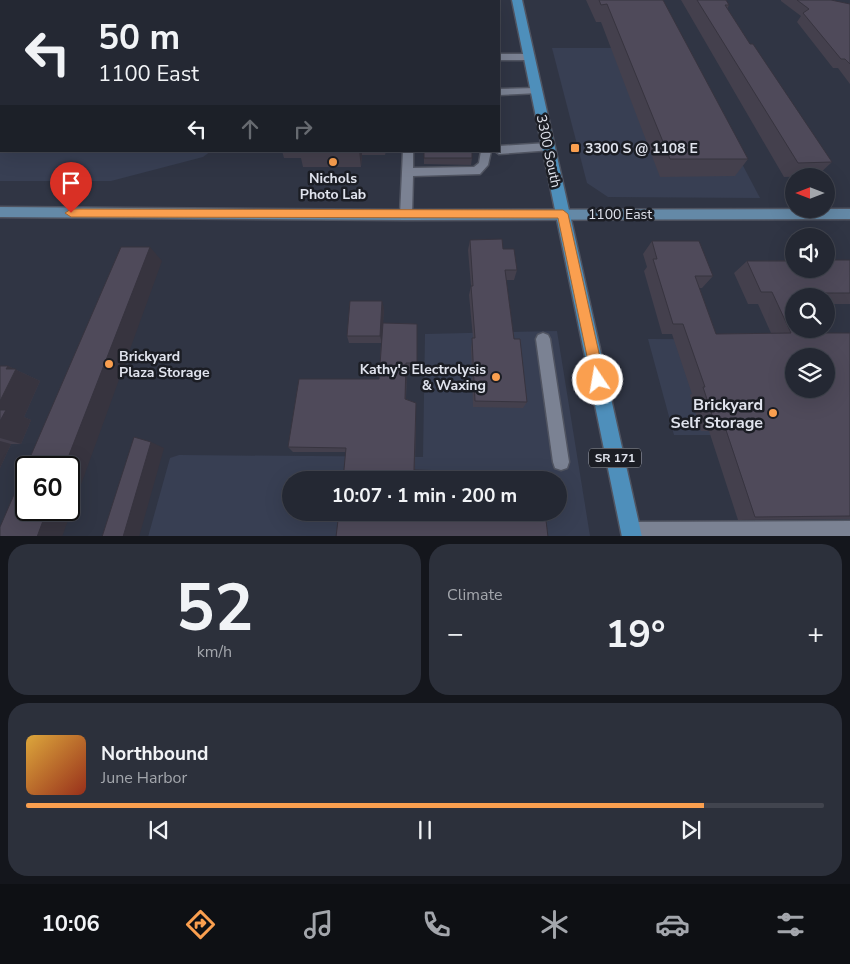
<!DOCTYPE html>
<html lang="en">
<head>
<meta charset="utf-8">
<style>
  body { margin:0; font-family:"Nunito Sans",sans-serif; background:#2c303b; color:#f1f3f6; height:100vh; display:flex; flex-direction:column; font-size:19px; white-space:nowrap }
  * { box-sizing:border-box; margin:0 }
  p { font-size:16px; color:#a3a6ac }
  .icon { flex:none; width:28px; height:28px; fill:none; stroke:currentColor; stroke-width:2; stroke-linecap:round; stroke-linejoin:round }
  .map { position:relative; height:536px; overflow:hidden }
  .side { display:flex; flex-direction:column; gap:8px; padding:8px; background:#14161c; flex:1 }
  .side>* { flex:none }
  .hud { position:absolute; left:0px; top:0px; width:500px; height:152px; box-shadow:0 5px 20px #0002,0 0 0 1px #41444e; background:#242833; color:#f1f3f6; overflow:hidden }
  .needle { width:32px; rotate:270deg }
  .buttons { position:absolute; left:785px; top:168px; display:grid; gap:10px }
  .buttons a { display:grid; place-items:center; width:50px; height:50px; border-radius:50%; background:#242833; box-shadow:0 5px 20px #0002,0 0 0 1px #41444e; font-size:25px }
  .speed { position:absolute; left:15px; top:456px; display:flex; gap:10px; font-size:25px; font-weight:700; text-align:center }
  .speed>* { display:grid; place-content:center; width:65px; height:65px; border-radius:50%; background:#242833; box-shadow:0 5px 20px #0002,0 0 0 1px #41444e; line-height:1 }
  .speed .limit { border:2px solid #111; border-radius:8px; background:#fff; color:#111 }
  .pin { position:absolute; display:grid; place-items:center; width:42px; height:42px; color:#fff; margin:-51px -21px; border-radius:50% 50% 50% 0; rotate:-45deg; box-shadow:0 0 5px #0007 }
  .pin .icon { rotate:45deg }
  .me { position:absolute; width:55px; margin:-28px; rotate:348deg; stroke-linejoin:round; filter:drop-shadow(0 0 4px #0008) }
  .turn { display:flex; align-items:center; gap:18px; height:105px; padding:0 15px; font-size:22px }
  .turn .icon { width:65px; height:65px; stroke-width:2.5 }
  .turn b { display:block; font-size:35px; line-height:42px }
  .lanes { display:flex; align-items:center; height:48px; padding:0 15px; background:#0003; justify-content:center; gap:25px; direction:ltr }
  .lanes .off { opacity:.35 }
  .big { font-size:38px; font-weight:700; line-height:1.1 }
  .side .card { flex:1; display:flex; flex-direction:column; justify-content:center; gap:8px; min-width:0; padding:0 18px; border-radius:20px; background:#2c303b }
  .side .dial { align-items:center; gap:0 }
  .dial b { font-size:65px; line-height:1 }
  .song { display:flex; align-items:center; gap:15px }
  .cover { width:60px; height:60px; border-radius:8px; background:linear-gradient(135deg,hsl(40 70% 55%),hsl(10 70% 35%)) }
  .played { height:5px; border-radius:2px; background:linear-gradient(90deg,#fa9f4f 85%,#41444e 85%) }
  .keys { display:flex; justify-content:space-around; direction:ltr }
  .heat { display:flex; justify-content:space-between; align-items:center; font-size:28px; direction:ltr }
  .side .tiles { flex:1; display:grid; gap:8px; grid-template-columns:1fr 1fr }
  .card:last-child { grid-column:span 2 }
  .trip { position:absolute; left:282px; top:471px; width:285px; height:50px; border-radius:25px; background:#242833; box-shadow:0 5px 20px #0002,0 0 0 1px #41444e; font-weight:700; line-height:50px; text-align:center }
  .tabs { display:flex; height:80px; justify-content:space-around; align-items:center; background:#0e1014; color:#a3a6ac }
  .tabs .icon { width:35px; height:35px }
  .tabs .current { color:#fa9f4f }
  .tabs b { font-size:22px; color:#f1f3f6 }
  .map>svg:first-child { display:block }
</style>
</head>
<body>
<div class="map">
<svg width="850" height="537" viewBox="0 0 850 537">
  <rect width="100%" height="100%" fill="#303544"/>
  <g fill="#383f53" fill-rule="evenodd">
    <path d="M0 0H417L1 1V151H211L203 157 111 181H0Z"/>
    <path d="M552 48H681L760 198 608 197 587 183Z"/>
    <path d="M557 331 590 536 148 537 170 458 179 455 423 457 425 334ZM291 480H559V512H291Z"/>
    <path d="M648 339 850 340V435H674ZM794 356H826V389H794Z"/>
  </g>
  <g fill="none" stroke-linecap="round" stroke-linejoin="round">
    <g stroke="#505461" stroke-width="3">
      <g id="lane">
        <path d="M499 54H529L533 57 529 60H499Z"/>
        <path d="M536 88 539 89V93L499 95V89Z"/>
        <path d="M548 143 553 147 552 150 499 154 495 151H499V146Z"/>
        <path d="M403 151H413V168L474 167 479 163 481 151H491L488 165 480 174 413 176 412 215 406 219 400 215Z"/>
        <path d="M543 333 548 335 550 339 569 462 567 468 561 470 555 468 553 462 536 339 538 335Z"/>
        <path d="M850 521V537H625L622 531 625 525 631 522Z"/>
      </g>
    </g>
    <g stroke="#505461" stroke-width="3">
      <path id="secondary" d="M0 207 406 210 850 209V219L406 220 0 217Z"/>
    </g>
    <g stroke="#505461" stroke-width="3">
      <path id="primary" d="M512 0H522L642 537H622Z"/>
    </g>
    <use href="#lane" fill="#7b8293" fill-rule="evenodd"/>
    <use href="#secondary" fill="#6489a7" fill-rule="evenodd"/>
    <use href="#primary" fill="#4e8fbb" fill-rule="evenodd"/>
  </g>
  <g fill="#44404d">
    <path d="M586 0H663L748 159 735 176 660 177 601 22H596Z"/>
    <path d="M681 0H726L729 5 727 9 750 44 832 162 817 176 784 177Z"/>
    <path d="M781 0H831L850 4V84L838 68H833L797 22 801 16 781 1Z"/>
    <path d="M282 151H386L385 155H362L361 167H303L301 158H284Z"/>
    <path d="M424 151 472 158 471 165 424 164Z"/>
    <path d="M470 240 503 249 517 270 514 280H506L514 339 527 402 523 408 473 407 471 347 473 338 469 295 471 286 468 250Z"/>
    <path d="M652 241 713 276 702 288H699L716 334 771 333 758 304H748L734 273 747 261 850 260V304H826V296H794L823 333H850V519L738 520 709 431H701L690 395 692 394 672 334H662L644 271 647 267 643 254Z"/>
    <path d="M384 308 383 323 417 324V370H407L406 399 416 403 415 470 449 480 346 452H293L288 447 379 379 381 343H349L347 336Z"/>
    <path d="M0 366H8L40 381 24 417 31 420 21 444H11L0 468Z"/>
  </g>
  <g fill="#37343f">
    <path d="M181 0H211L212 1H177Z"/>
    <path d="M1 44V62H0V45Z"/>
    <path d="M359 151H362V155L361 167Z"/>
    <path d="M150 247 162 261 62 537H37L47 510H69V468H64Z"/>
    <path d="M382 301 384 308 382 343 380 336Z"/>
    <path d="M406 363 407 370 405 405V399Z"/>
    <path d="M8 366 40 381 24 417 31 420 21 444 0 438V401L6 369Z"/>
    <path d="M0 441 11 444 0 468Z"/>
    <path d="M151 442 164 448 139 537H123Z"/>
  </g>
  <g fill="#4f4a5a" stroke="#37343f" fill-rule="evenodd">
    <path d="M0 0H181L177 1H1V44L0 45Z"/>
    <rect x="454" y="0" width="30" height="1"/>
    <path d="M599 0H663L748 159H670L607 4 601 5Z"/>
    <path d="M697 0H726L729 5H725L750 44H753L832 162 798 163Z"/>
    <path d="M797 0H831L850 4V64L845 59H841L803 13 809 9Z"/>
    <rect x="424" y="151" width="48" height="7"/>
    <path d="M502 239 503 249H514L517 270H505L514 339H520L527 402 475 401 472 338H475L471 286H473L470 240Z"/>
    <path d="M652 241H699L713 276H695L716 334 791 333 772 292H761L747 261H794V269H826V260H850V293H802L804 296H794V329H821L823 333H850V516L755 517 724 424H715L703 387H705L683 324H673L653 259H657ZM794 356H826V389H794Z"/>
    <path d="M121 247H150L64 468H26V510H47L37 537H0V527Z"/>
    <path d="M350 301H382L380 336H347Z"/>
    <path d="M383 323 417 324V363H406L405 399 416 403 414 470 449 471V480H343L346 448 288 447 299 379H379Z"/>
    <path d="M0 366H8L6 369H16L0 401Z"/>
    <path d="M0 410H6L0 421Z"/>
    <path d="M134 437 151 442 123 537H102Z"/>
    <path d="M339 512H545L548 537H336Z"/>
  </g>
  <path fill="#fa9f4f" stroke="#a26733" d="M71 209 563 210 568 214 605 380 603 385 598 387 594 385 592 380 558 218 71 217 65 213Z"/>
  <g fill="#fa9f4f" stroke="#1b1d24" stroke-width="2">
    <rect x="570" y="143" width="10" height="10" rx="2.5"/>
    <circle cx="333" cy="162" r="5"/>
    <circle cx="109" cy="364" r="5"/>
    <circle cx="496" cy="377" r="5"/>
    <circle cx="773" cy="413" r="5"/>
  </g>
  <g text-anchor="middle" stroke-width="5" stroke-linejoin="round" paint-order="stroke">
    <rect fill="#1b1d24" stroke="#a5a8b1" stroke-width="1" x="589" y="448.5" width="52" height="19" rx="4"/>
    <g font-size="12" font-weight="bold" fill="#e0e3ed">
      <text x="615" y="462">SR 171</text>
    </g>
    <g font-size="14" font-weight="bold" fill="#e0e3ed" stroke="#1b1d24" text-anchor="start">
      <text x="585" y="153">3300 S @ 1108 E</text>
      <text x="333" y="183" text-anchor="middle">Nichols<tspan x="333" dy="16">Photo Lab</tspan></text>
      <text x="119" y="361">Brickyard<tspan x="119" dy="16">Plaza Storage</tspan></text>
      <text x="486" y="374" text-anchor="end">Kathy's Electrolysis<tspan x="486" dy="16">&amp; Waxing</tspan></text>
    </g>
    <g font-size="14" fill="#e0e3ed" stroke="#1b1d24">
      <text transform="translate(549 151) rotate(78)" y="5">3300 South</text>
      <text x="620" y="219">1100 East</text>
    </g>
    <g font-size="16" font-weight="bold" fill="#e0e3ed" stroke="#1b1d24" text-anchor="end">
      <text x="763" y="410">Brickyard<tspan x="763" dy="18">Self Storage</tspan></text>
    </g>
  </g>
</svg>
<div class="buttons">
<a><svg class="needle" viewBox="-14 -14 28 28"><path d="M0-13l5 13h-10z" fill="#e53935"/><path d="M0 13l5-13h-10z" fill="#a3a6ac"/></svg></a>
<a><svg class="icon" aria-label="sound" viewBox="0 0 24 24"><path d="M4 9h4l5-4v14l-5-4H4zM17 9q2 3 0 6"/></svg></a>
<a><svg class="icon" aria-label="search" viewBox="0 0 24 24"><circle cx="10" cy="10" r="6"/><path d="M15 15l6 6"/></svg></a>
<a><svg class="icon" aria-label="layers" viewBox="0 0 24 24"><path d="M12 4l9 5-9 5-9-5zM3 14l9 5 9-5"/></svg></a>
</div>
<div class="speed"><div class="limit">60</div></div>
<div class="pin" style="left:71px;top:213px;background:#d93025"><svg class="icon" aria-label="arrive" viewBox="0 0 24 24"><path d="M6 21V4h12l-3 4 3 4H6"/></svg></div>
<svg class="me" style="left:598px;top:380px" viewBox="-20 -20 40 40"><circle r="17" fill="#fa9f4f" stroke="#fff" stroke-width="3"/><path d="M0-11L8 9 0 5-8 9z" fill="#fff"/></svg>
<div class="trip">10:07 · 1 min · 200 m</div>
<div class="hud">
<div class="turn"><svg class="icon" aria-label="left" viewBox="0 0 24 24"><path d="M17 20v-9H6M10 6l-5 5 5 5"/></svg><div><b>50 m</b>1100 East</div></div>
<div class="lanes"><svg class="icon" aria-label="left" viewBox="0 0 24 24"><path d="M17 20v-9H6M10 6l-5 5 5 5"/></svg><svg class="icon off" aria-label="ahead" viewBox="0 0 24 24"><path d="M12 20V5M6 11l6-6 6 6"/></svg><svg class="icon off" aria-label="right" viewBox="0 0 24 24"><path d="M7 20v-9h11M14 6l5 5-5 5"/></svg></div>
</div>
</div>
<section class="side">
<div class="tiles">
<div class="card dial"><b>52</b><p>km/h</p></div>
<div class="card"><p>Climate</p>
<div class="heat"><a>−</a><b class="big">19°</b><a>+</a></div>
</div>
<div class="card">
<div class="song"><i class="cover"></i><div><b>Northbound</b><p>June Harbor</p></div></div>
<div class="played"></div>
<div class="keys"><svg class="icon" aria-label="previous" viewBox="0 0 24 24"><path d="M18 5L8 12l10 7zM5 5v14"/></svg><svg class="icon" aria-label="pause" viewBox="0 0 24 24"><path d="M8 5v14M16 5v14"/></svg><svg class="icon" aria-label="next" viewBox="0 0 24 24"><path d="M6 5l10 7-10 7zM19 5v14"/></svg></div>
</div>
</div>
</section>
<nav class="tabs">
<b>10:06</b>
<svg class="icon current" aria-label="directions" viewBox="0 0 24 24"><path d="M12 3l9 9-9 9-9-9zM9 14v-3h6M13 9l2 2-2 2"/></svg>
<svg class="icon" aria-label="music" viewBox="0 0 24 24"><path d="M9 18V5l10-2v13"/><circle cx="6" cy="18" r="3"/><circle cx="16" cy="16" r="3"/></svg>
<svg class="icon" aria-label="phone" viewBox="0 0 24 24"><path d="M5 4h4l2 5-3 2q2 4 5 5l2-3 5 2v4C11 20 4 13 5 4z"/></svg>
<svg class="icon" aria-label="climate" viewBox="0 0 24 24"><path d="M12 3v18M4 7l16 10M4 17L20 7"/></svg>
<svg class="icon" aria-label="car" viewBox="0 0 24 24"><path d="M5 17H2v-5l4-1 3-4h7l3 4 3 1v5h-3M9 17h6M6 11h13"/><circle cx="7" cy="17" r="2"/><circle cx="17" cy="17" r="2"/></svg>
<svg class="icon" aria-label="filters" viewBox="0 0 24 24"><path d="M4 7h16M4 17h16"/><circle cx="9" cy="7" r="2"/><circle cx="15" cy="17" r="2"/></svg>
</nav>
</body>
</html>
